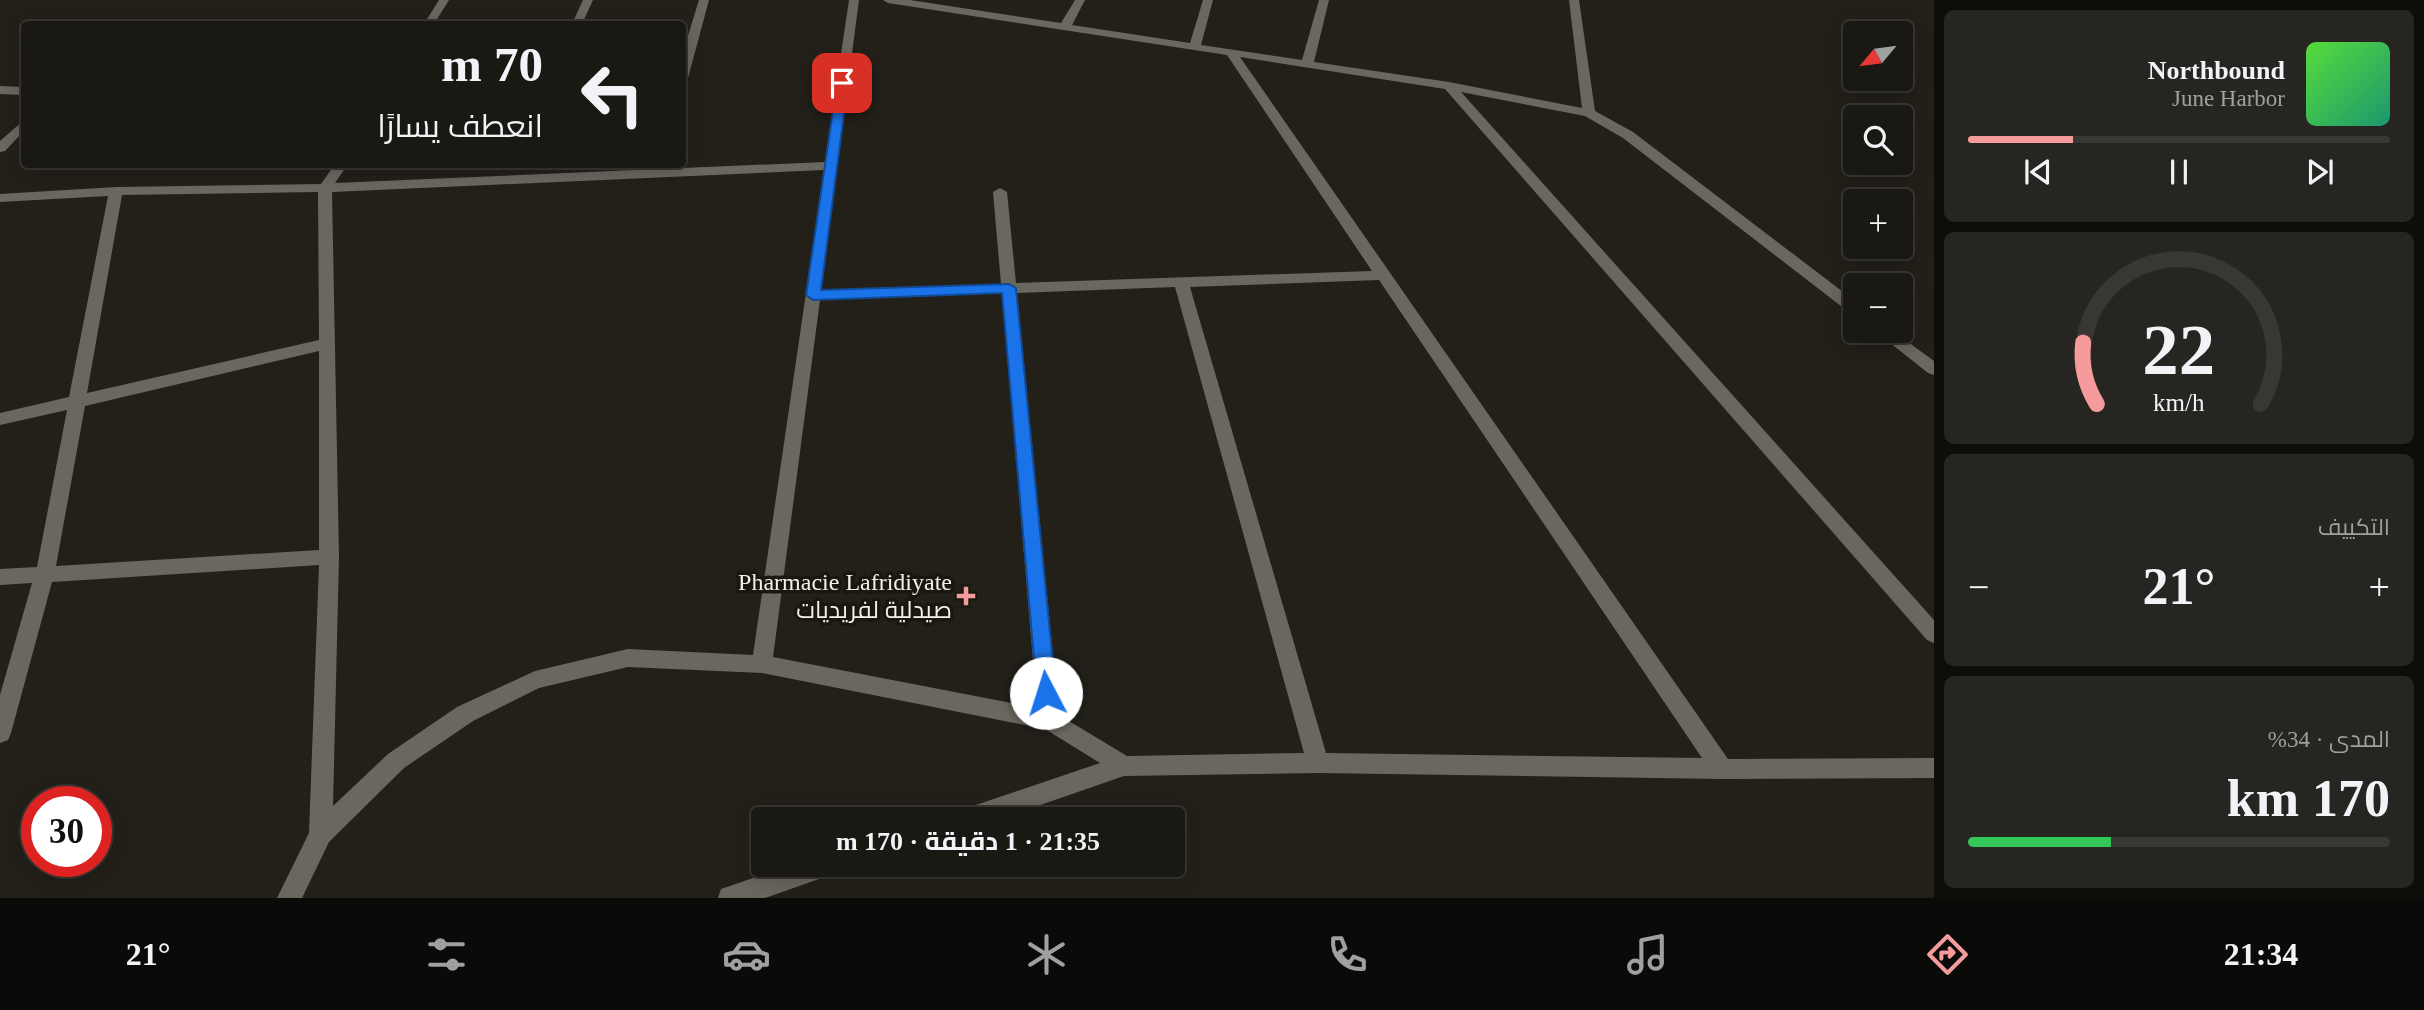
<!DOCTYPE html>
<html lang="ar">
<head>
<meta charset="utf-8">
<style>
  body { margin:0; font-family:"Times New Roman",Cairo,serif; background:#272521; color:#f1f3f6; direction:rtl; height:100vh; display:flex; flex-direction:column; font-size:26px; white-space:nowrap }
  * { box-sizing:border-box; margin:0 }
  p { font-size:23px; color:#9fa0a0 }
  .icon { flex:none; width:38px; height:38px; fill:none; stroke:currentColor; stroke-width:2; stroke-linecap:round; stroke-linejoin:round }
  .map { position:relative; flex:1; overflow:hidden; direction:ltr }
  .sheet { display:flex; flex-direction:column; gap:10px; padding:10px; background:#0e0d0a; width:490px }
  .sheet>* { flex:none }
  .banner { position:absolute; left:21px; top:21px; width:665px; height:147px; border-radius:7px; box-shadow:0 4px 18px #0003,0 0 0 2px #383733; direction:rtl; background:#1a1813; color:#f1f3f6; overflow:hidden }
  .needle { width:46px; rotate:241deg }
  .controls { position:absolute; left:1843px; top:21px; display:grid; gap:14px }
  .controls a { display:grid; place-items:center; width:70px; height:70px; border-radius:7px; background:#1a1813; box-shadow:0 4px 18px #0003,0 0 0 2px #383733; font-size:35px }
  .speed { position:absolute; left:21px; top:786px; display:flex; gap:14px; font-size:35px; font-weight:700; text-align:center }
  .speed>* { display:grid; place-content:center; width:91px; height:91px; border-radius:50%; background:#1a1813; box-shadow:0 4px 18px #0003,0 0 0 2px #383733; line-height:1 }
  .speed .limit { border:10px solid #d22; background:#fff; color:#111 }
  .pin { position:absolute; display:grid; place-items:center; width:60px; height:60px; color:#fff; margin:-30px; border-radius:14px; box-shadow:0 4px 10px #0006 }
  .me { position:absolute; width:77px; margin:-38px; rotate:355deg; stroke-linejoin:round; filter:drop-shadow(0 0 5px #0008) }
  .turn { display:flex; align-items:center; gap:24px; height:147px; padding:0 28px; font-size:32px }
  .turn .icon { width:91px; height:91px; stroke-width:2.5 }
  .turn b { display:block; font-size:49px; line-height:60px }
  .big { font-size:52px; font-weight:700; line-height:1.1 }
  .sheet .tile { flex:1; display:flex; flex-direction:column; justify-content:center; gap:10px; min-width:0; padding:0 24px; border-radius:10px; background:#272521 }
  .sheet .dial { align-items:center; gap:0 }
  .dial svg { height:182px; overflow:visible; fill:none; stroke:#383733; stroke-width:7; stroke-linecap:round; text-anchor:middle }
  .dial text { fill:#f1f3f6; stroke:none }
  .song { display:flex; align-items:center; gap:21px }
  .cover { width:84px; height:84px; border-radius:10px; background:linear-gradient(135deg,hsl(110 70% 55%),hsl(160 70% 35%)) }
  .played { height:7px; border-radius:4px; background:linear-gradient(90deg,#f59b9c 25%,#383733 25%) }
  .keys { display:flex; justify-content:space-around; direction:ltr }
  .heat { display:flex; justify-content:space-between; align-items:center; font-size:38px; direction:ltr }
  .charge { height:10px; border-radius:5px; background:linear-gradient(90deg,#34c759 34%,#383733 0) }
  .trip { position:absolute; left:751px; top:807px; width:434px; height:70px; border-radius:7px; background:#1a1813; box-shadow:0 4px 18px #0003,0 0 0 2px #383733; font-weight:700; line-height:70px; text-align:center; direction:rtl }
  .dock { display:flex; height:112px; justify-content:space-around; align-items:center; background:#0a0a08; color:#9fa0a0 }
  .dock .icon { width:49px; height:49px }
  .dock .current { color:#f59b9c }
  .dock b { font-size:32px; color:#f1f3f6 }
  main { display:flex; flex:1; min-height:0 }
  .map>svg:first-child { display:block }
</style>
</head>
<body>
<main>
<section class="sheet">
<div class="tile">
<div class="song"><i class="cover"></i><div><b>Northbound</b><p>June Harbor</p></div></div>
<div class="played"></div>
<div class="keys"><svg class="icon" aria-label="previous" viewBox="0 0 24 24"><path d="M18 5L8 12l10 7zM5 5v14"/></svg><svg class="icon" aria-label="pause" viewBox="0 0 24 24"><path d="M8 5v14M16 5v14"/></svg><svg class="icon" aria-label="next" viewBox="0 0 24 24"><path d="M6 5l10 7-10 7zM19 5v14"/></svg></div>
</div>
<div class="tile dial"><svg viewBox="0 0 100 80">
<path d="M14 69A42 42 0 1 1 86 69"/>
<path d="M14 69A42 42 0 0 1 8 42" stroke="#f59b9c"/>
<text x="50" y="56" font-size="32" font-weight="700">22</text>
<text x="50" y="72" font-size="11">km/h</text>
</svg></div>
<div class="tile"><p>التكييف</p>
<div class="heat"><a>−</a><b class="big">21°</b><a>+</a></div>
</div>
<div class="tile"><p>المدى · 34%</p><b class="big">170 km</b><div class="charge"></div></div>
</section>
<div class="map">
<svg width="1934" height="898" viewBox="0 0 1934 898">
  <rect width="100%" height="100%" fill="#222019"/>
  <g fill="none" stroke-linecap="round" stroke-linejoin="round">
    <g fill="#6a675f" fill-rule="evenodd">
      <path d="M439 0H449L434 24H424Z"/>
      <path d="M583 0H593L582 24H572Z"/>
      <path d="M699 0H709L688 78 682 82V55Z"/>
      <path d="M849 0H859L821 290 1001 284 993 192 1000 188 1007 192 1016 283 1372 271 1227 55 888 3 883 0H910L1061 23 1075 0H1085L1072 25 1190 43 1203 0H1213L1201 45 1302 60 1319 0H1329L1314 62 1449 82 1582 108 1569 0H1579L1595 111 1633 132 1855 301V314L1850 313 1623 138 1585 116 1461 92 1934 620V643L1927 640 1445 89 1240 57 1728 759 1934 758V778L1722 779 1318 773 1124 776 1000 819H956L959 811 967 808 1100 763 1045 729 762 673 628 667 539 688 473 721 404 768 329 842 302 898H277L309 833 319 565 52 582 11 733 8 740 0 743V695L32 583 0 585V569L37 567 67 410 0 425V413L69 397 108 196 0 202V194L116 187 321 184 335 164H348L335 183 825 162ZM824 170 753 655 628 649 535 671 457 707 388 754 333 806 339 557 332 192ZM318 192 319 340 87 393 122 195ZM1379 280 1702 758 1326 753 1190 287ZM1175 287 1304 753 1127 756 1059 715 1017 293ZM1002 293 1037 708 773 657 820 300ZM319 351V550L56 566 85 406Z"/>
      <path d="M0 86 24 87V95L0 94Z"/>
      <path d="M24 120V131L5 151 0 152V141Z"/>
      <path d="M1875 331H1893L1934 361V375L1928 373Z"/>
      <path d="M794 864H843L839 872 765 898H718L721 889Z"/>
    </g>
  </g>
  <path fill="#1a73e8" stroke="#114b97" stroke-width="2" d="M842 80 848 83 821 290 1009 284 1016 288 1056 693 1053 699 1046 702 1040 699 1037 693 1002 293 813 300 806 295 837 83Z"/>
  <path fill="#f59b9c" stroke="#191710" stroke-width="2.5" d="M962.5 585.5h7v7h7v7h-7v7h-7v-7h-7v-7h7z"/>
  <g text-anchor="middle" stroke-width="7" stroke-linejoin="round" paint-order="stroke">
    <g font-size="24" fill="#f2f0eb" stroke="#191710" text-anchor="end">
      <text x="952" y="590">Pharmacie Lafridiyate<tspan x="952" dy="28">صيدلية لفريديات</tspan></text>
    </g>
  </g>
</svg>
<div class="controls">
<a><svg class="needle" viewBox="-14 -14 28 28"><path d="M0-13l5 13h-10z" fill="#e53935"/><path d="M0 13l5-13h-10z" fill="#9fa0a0"/></svg></a>
<a><svg class="icon" aria-label="search" viewBox="0 0 24 24"><circle cx="10" cy="10" r="6"/><path d="M15 15l6 6"/></svg></a>
<a>+</a>
<a>−</a>
</div>
<div class="speed"><div class="limit">30</div></div>
<div class="pin" style="left:842px;top:83px;background:#d93025"><svg class="icon" aria-label="arrive" viewBox="0 0 24 24"><path d="M6 21V4h12l-3 4 3 4H6"/></svg></div>
<svg class="me" style="left:1046px;top:693px" viewBox="-20 -20 40 40"><circle r="19" fill="#fff"/><path d="M0-13L10 11 0 6-10 11z" fill="#1a73e8"/></svg>
<div class="trip">21:35 · 1 دقيقة · 170 m</div>
<div class="banner">
<div class="turn"><svg class="icon" aria-label="left" viewBox="0 0 24 24"><path d="M17 20v-9H6M10 6l-5 5 5 5"/></svg><div><b>70 m</b>انعطف يسارًا</div></div>
</div>
</div>
</main>
<nav class="dock">
<b>21:34</b>
<svg class="icon current" aria-label="directions" viewBox="0 0 24 24"><path d="M12 3l9 9-9 9-9-9zM9 14v-3h6M13 9l2 2-2 2"/></svg>
<svg class="icon" aria-label="music" viewBox="0 0 24 24"><path d="M9 18V5l10-2v13"/><circle cx="6" cy="18" r="3"/><circle cx="16" cy="16" r="3"/></svg>
<svg class="icon" aria-label="phone" viewBox="0 0 24 24"><path d="M5 4h4l2 5-3 2q2 4 5 5l2-3 5 2v4C11 20 4 13 5 4z"/></svg>
<svg class="icon" aria-label="climate" viewBox="0 0 24 24"><path d="M12 3v18M4 7l16 10M4 17L20 7"/></svg>
<svg class="icon" aria-label="car" viewBox="0 0 24 24"><path d="M5 17H2v-5l4-1 3-4h7l3 4 3 1v5h-3M9 17h6M6 11h13"/><circle cx="7" cy="17" r="2"/><circle cx="17" cy="17" r="2"/></svg>
<svg class="icon" aria-label="filters" viewBox="0 0 24 24"><path d="M4 7h16M4 17h16"/><circle cx="9" cy="7" r="2"/><circle cx="15" cy="17" r="2"/></svg>
<b>21°</b>
</nav>
</body>
</html>
